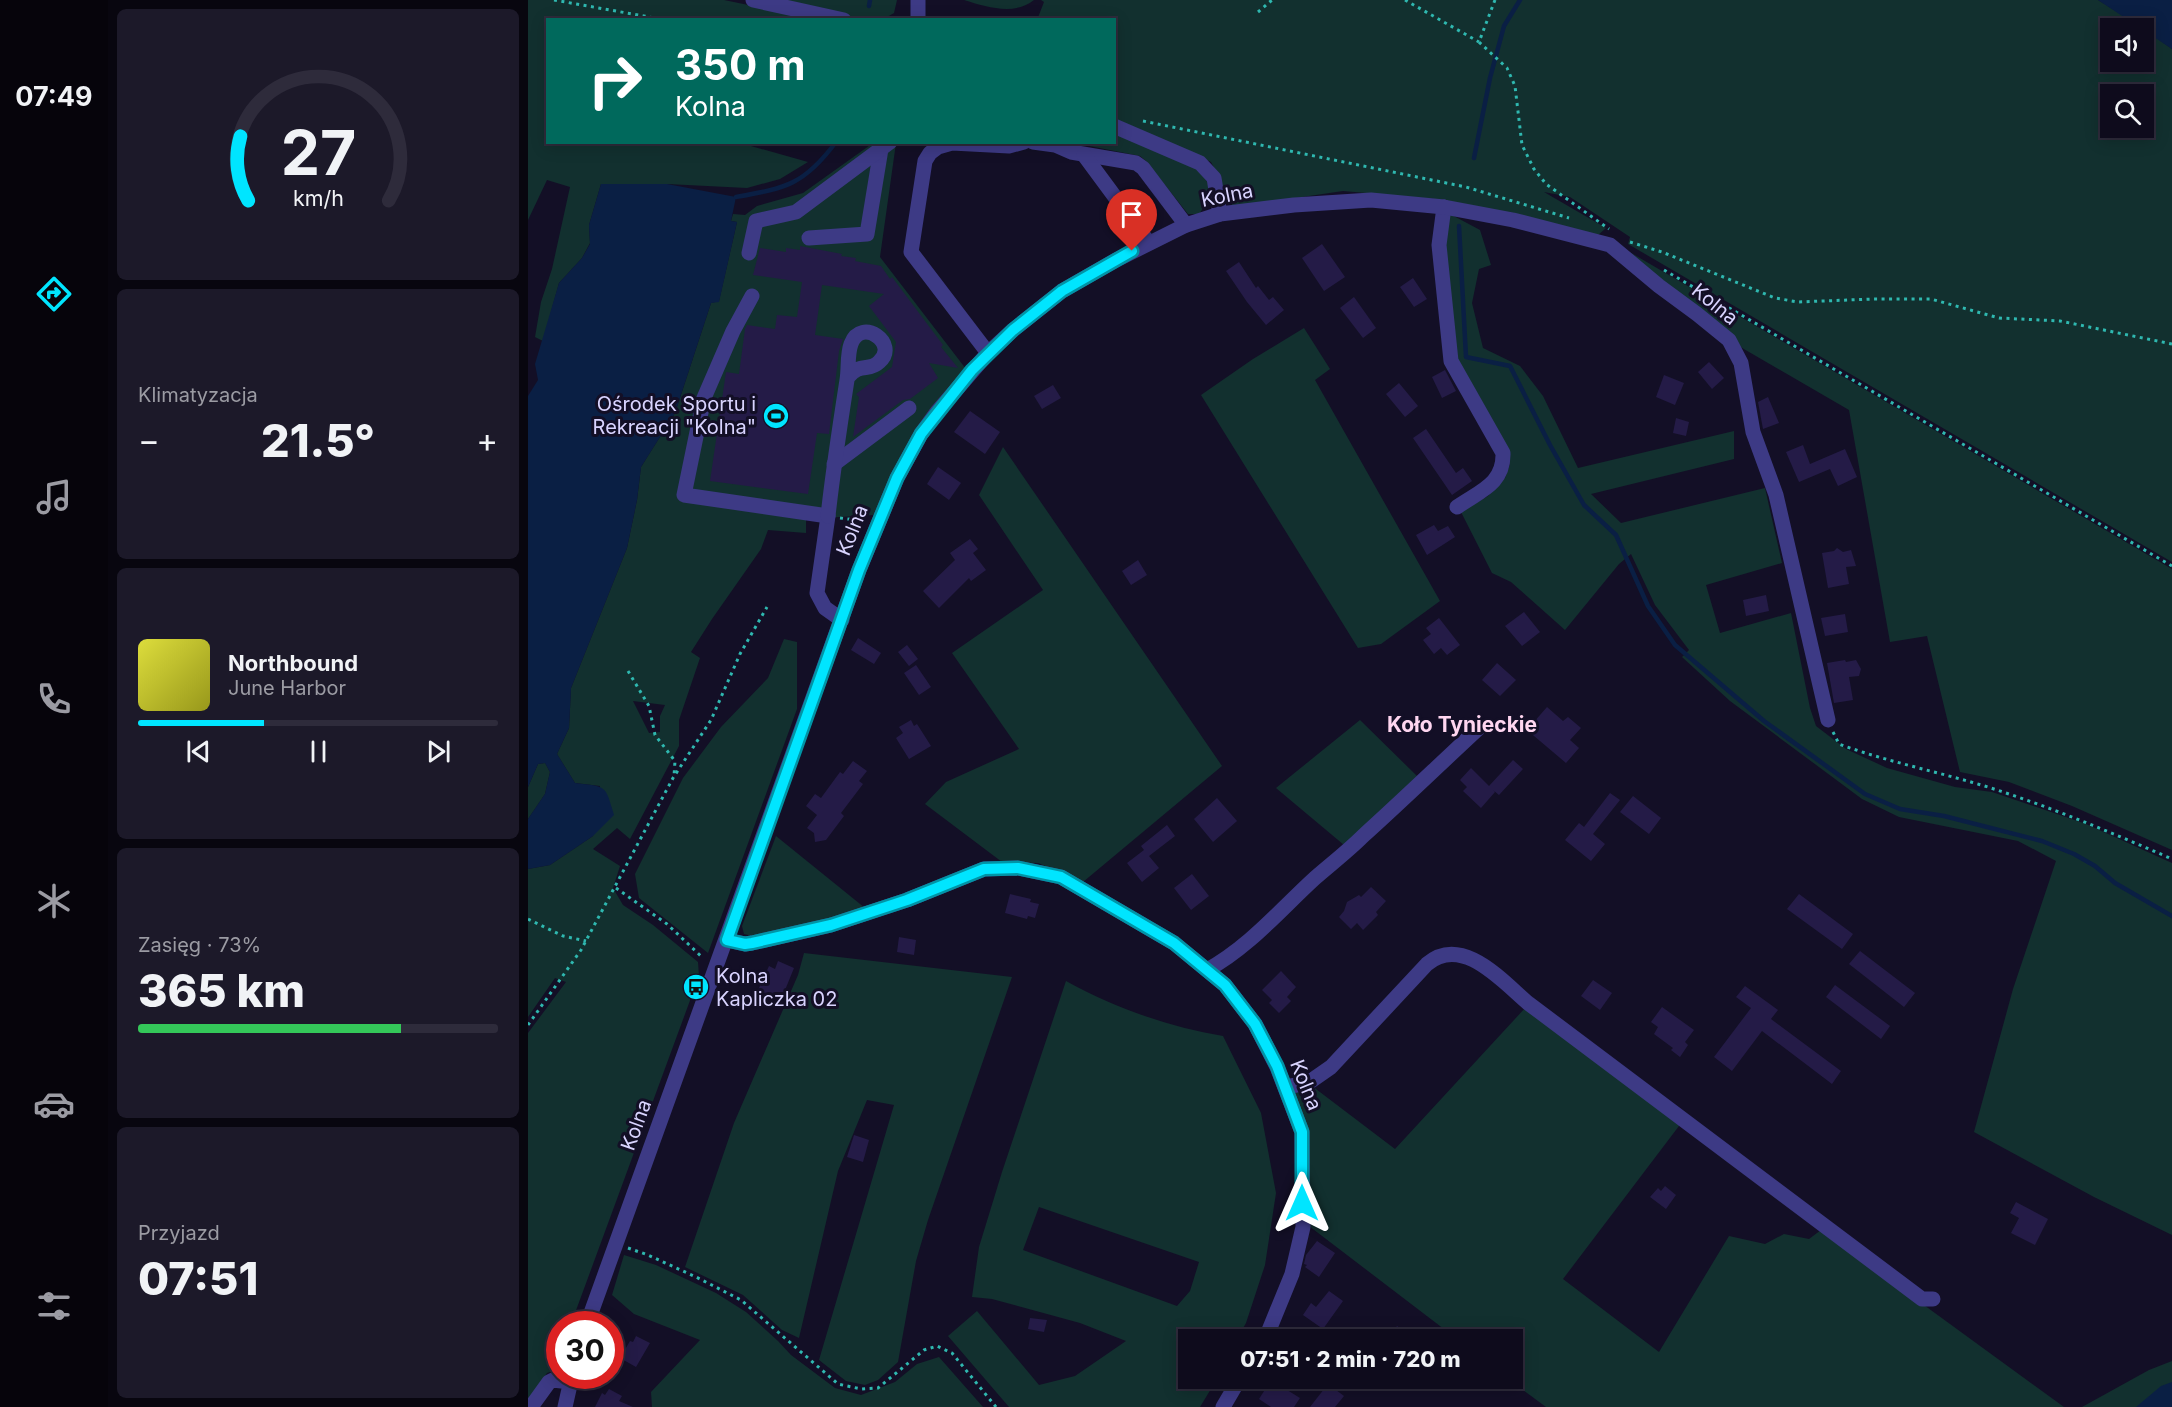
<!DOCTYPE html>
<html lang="pl">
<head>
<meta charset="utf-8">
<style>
  body { margin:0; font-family:Inter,sans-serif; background:#1c1929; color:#f1f3f6; height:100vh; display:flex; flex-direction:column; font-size:22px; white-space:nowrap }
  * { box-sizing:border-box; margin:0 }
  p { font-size:20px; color:#9b9ba3 }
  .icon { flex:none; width:33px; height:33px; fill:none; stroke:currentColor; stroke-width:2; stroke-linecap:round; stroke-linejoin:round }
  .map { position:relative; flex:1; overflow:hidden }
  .sheet { display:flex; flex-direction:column; gap:9px; padding:9px; background:#08060f; width:420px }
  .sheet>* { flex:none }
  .top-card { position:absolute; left:18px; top:18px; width:570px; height:126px; border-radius:0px; box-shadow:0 3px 15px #0003,0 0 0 2px #2e2b3b; background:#00695c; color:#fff; overflow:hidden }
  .fabs { position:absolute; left:1572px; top:18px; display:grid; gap:12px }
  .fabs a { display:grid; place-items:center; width:54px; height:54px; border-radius:0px; background:#0e0b1c; box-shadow:0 3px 15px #0003,0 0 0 2px #2e2b3b; font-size:30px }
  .speed { position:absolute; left:18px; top:1311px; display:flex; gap:12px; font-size:30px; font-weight:700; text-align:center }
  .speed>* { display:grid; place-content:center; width:78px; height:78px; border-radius:50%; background:#0e0b1c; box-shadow:0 3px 15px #0003,0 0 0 2px #2e2b3b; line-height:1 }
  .speed .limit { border:9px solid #d22; background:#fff; color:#111 }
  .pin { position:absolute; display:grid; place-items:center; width:51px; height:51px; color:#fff; margin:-62px -26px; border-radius:50% 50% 50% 0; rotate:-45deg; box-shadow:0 0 6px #0007 }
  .pin .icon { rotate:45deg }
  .me { position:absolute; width:66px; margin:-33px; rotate:0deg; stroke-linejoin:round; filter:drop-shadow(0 0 4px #0008) }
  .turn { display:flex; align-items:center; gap:21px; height:126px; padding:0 30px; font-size:27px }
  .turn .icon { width:78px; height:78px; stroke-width:2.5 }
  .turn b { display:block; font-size:42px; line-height:51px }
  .big { font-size:45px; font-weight:800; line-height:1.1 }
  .sheet .widget { flex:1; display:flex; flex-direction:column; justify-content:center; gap:9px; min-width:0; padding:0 21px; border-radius:9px; background:#1c1929 }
  .sheet .dial { align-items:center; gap:0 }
  .dial svg { height:156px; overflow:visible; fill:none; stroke:#2e2b3b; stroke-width:7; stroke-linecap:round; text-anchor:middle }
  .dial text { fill:#f1f3f6; stroke:none }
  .song { display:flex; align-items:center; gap:18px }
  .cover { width:72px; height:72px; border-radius:9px; background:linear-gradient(135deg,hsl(60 70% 55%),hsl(60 70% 35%)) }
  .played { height:6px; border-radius:3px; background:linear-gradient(90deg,#00e5ff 35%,#2e2b3b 35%) }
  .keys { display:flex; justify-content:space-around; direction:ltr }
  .heat { display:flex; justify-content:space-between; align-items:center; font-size:33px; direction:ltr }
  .charge { height:9px; border-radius:4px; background:linear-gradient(90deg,#34c759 73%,#2e2b3b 0) }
  .trip { position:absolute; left:650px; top:1329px; width:345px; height:60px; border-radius:0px; background:#0e0b1c; box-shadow:0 3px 15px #0003,0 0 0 2px #2e2b3b; font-weight:800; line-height:60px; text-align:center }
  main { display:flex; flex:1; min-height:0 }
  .menu { display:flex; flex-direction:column; width:108px; justify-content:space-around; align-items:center; background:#06040b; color:#9b9ba3 }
  .menu .icon { width:42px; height:42px }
  .menu .active { color:#00e5ff }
  .menu b { font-size:27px; color:#f1f3f6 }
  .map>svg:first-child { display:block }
</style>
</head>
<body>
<main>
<nav class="menu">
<b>07:49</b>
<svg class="icon active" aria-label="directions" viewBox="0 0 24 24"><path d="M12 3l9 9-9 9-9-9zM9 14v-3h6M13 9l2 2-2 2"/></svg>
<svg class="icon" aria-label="music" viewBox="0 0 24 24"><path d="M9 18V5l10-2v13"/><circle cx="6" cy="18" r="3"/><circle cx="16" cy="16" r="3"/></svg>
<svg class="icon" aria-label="phone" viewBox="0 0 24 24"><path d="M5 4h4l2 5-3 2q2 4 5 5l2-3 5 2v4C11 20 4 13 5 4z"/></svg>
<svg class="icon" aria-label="climate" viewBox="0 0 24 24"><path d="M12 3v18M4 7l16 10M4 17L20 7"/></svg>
<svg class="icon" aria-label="car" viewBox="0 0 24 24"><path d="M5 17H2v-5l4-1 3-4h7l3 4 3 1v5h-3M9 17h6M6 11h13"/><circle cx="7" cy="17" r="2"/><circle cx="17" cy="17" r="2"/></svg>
<svg class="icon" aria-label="filters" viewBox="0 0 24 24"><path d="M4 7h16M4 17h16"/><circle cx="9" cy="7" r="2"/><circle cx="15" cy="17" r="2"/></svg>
</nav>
<section class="sheet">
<div class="widget dial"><svg viewBox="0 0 100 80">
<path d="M14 69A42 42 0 1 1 86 69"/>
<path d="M14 69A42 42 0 0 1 10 36" stroke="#00e5ff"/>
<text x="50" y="56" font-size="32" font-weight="700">27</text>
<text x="50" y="72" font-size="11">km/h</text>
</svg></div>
<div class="widget"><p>Klimatyzacja</p>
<div class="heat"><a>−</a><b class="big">21.5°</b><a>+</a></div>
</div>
<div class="widget">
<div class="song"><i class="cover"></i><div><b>Northbound</b><p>June Harbor</p></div></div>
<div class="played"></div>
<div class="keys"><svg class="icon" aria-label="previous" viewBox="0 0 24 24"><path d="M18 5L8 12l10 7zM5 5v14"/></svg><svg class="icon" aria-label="pause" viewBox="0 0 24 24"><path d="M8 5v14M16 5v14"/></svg><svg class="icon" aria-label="next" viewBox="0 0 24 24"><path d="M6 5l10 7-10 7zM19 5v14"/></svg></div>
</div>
<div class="widget"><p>Zasięg · 73%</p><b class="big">365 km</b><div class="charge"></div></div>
<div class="widget"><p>Przyjazd</p><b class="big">07:51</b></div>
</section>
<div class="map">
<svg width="1644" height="1407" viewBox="0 0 1644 1407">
  <rect width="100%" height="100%" fill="#130f26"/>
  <g fill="#12302f" fill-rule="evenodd">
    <path d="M0 0H196L289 19 20 20V142L216 143V144L280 162 252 179 219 188 139 184H73L61 225 62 243 54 258 31 283 15 341 7 337 13 302 24 269 42 187 19 180 0 220Z"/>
    <path d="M243 0H369L366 13 354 20 335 19Z"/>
    <path d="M436 0H506C486 16 459 7 436 0Z"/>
    <path d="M513 0H1570L1615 28H1582V62H1616V29L1644 49V562L1100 244 1102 237 1042 197 1016 192 1078 228 1069 236 906 199 815 191 706 207 698 197 693 181 683 162 587 120 586 20H509L516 2ZM1582 94H1616V128H1582Z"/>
    <path d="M587 131 667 166C684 182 686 195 671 214H660L618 161 612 156 546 143 586 142Z"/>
    <path d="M345 143H368L352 257 438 369 346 515 278 519V533L240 530 233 549 184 619 163 652 172 658 151 720V746L102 839 89 828 65 849 92 866 85 888 95 905 125 925 170 962 171 976 43 1324H32L31 1369 19 1373 0 1401V1033L38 982 27 978 0 1017V869L22 865 65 836 72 786 47 783 29 754 41 728 43 688 99 548 109 500 113 467 147 413 183 303 191 301 209 222 203 221 205 214 217 215 229 206 275 193ZM105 701 137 705 132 716V732L121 733Z"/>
    <path d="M922 214 952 230 963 265 951 269 944 303 955 348 992 366 1015 396 1050 468 1206 431V459L1063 494 1093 523 1237 488 1254 563 1178 585 1192 633 1263 613 1282 708 1288 726 1318 749 1359 768 1427 787 1464 792 1558 824 1644 863V1235L1566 1197 1446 1132 1485 989 1528 861 1490 841 1371 817 1334 799 1202 701 1154 657 1161 650 1127 605 1103 554 1091 564 1037 630 983 582 964 573 933 512 960 496 977 478 982 464 928 360 915 251Z"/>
    <path d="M1093 247 1644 569V850L1544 806 1481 782 1432 772 1399 636 1362 642 1321 410 1209 345Z"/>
    <path d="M776 328 802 369 787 380 912 601 853 644 830 648 673 395 725 359Z"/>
    <path d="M475 447 694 766 555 882 510 863 474 862 397 804 418 782 491 749 424 653 515 590 451 495Z"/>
    <path d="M256 639 269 642V709L180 953 111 898 107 874 155 778 193 727 240 678Z"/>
    <path d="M832 720 890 777 816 845 748 788Z"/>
    <path d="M17 763 22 772 17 794 0 819V787L10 764Z"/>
    <path d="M248 836 337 908 284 924 224 936 216 934 214 926Z"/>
    <path d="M276 953 484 977 400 1220 388 1261 370 1362 350 1380 337 1385 318 1381 291 1360 366 1105 339 1100 310 1171 271 1338 254 1330 215 1295 157 1267 206 1123 270 975Z"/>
    <path d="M538 981C587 1008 641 1027 695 1036L733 1113 748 1193 737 1265 718 1323 709 1339 660 1340V1378L689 1379 672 1407H481L420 1336 449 1311 511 1385 547 1376 598 1341 552 1323 464 1299 444 1297 451 1247 474 1172ZM511 1207 671 1262 662 1291 649 1306 495 1250Z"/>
    <path d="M998 1007 1154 1122 1035 1279 1131 1352 1201 1236 1237 1244 1256 1234 1281 1239 1293 1230 1536 1407H1018L980 1379 984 1378V1340L929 1339 781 1226 780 1197 767 1092 784 1086 867 1149Z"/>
    <path d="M96 1255 128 1265 188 1293 218 1312 250 1341 263 1355 307 1388 333 1395 367 1382 389 1364 411 1357 455 1407H124L123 1392 172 1340 106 1314 84 1295Z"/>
    <path d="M1644 1361V1407H1554L1621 1370Z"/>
  </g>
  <g fill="#0a1f44">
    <path d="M1570 0H1644V49Z"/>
    <path d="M73 184H139L208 197 203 221 209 222 191 302 183 303 147 413 113 467 109 500 99 548 43 688 41 728 29 754 47 783C79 787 77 784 86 815L65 836 22 865 0 869V819L17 794 22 772 17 763 10 764 0 787V396L10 380 7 364 31 283 54 258 62 244 61 225Z"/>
    <path d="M1644 1382V1407H1608L1633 1386Z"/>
  </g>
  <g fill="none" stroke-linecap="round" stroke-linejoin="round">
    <g stroke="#0a1f44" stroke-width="4.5">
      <path d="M341 6 342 0"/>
      <path d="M946 158 962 78 976 26 992 0"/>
      <path d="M208 197C258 188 276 185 308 142"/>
      <path d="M931 226 938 357 982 366 1022 445 1056 505 1088 535 1120 606 1147 645 1236 721 1337 794 1372 809 1416 816 1514 841 1546 854 1567 866 1587 883 1644 916"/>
    </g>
  </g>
  <g fill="#241b47">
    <path d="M794 244 817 277 796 291 774 258Z"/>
    <path d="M272 246 314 254 313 256 328 258 327 261 353 266 362 279 364 277 415 345 413 347 430 368 401 363 410 378 382 399 375 400 325 437 331 397 328 394 364 367 368 342 341 306 356 294 294 285 287 335 315 339 311 351 301 434 289 433 280 494 182 481 198 372 211 374 217 329 219 325 247 329 249 315 269 317 274 282 225 275 232 248 258 252V248L272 250Z"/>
    <path d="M711 262 728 288 730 286 741 300 745 297 756 310 738 325 719 302 698 271Z"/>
    <path d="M885 278 899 299 886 307 872 287Z"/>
    <path d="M826 297 848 328 835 338 812 308Z"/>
    <path d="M1181 362 1196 378 1184 389 1170 372Z"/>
    <path d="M917 370 928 391 914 398 904 377Z"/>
    <path d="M1136 375 1156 383 1147 405 1128 397Z"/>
    <path d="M871 383 890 406 877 417 858 394Z"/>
    <path d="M525 385 533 398 514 409 506 396Z"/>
    <path d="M1240 397 1251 423 1235 429 1230 402Z"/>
    <path d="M442 411 472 432 457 454 426 432Z"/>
    <path d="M1148 418 1161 422 1158 436 1145 433Z"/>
    <path d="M898 429 928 473 935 468 944 481 924 495 885 438Z"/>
    <path d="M1275 445 1282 464 1317 449 1329 477 1310 486 1302 469 1271 482 1258 452Z"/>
    <path d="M410 467 433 483 421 500 399 484Z"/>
    <path d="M906 525 910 531 920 526 927 537 899 555 888 535Z"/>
    <path d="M442 539 450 549 445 553 458 570 443 581 441 578 411 608 395 591 427 560 422 553Z"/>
    <path d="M1309 548 1315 552 1323 550 1328 566 1318 567 1321 584 1300 588 1294 553 1306 551Z"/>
    <path d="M610 560 619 575 603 585 594 571Z"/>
    <path d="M1238 595 1241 611 1218 616 1215 600Z"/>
    <path d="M996 612 1012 632 994 646 977 626Z"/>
    <path d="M1317 614 1320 632 1297 636 1293 618Z"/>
    <path d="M911 618 932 645 919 655 913 648 906 654 895 640 903 634 898 628Z"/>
    <path d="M330 638 353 653 346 664 323 650Z"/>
    <path d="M379 645 390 659 381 666 370 652Z"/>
    <path d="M1317 660 1318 662 1328 660 1333 669 1331 676 1321 677 1325 700 1306 703 1299 663Z"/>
    <path d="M969 663 988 680 972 696 954 680Z"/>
    <path d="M388 665 403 687 391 695 376 673Z"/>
    <path d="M1019 707 1035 721 1040 717 1053 728 1042 740 1051 748 1038 763 999 730Z"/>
    <path d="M383 720 386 726 389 724 403 746 381 759 368 738 375 733 371 727Z"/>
    <path d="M985 760 995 769 971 795 965 790 967 792 953 808 935 791 939 787 932 780 943 768 961 786Z"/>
    <path d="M325 761 339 771 331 781 335 784 313 813 316 816 298 840 287 842 286 833 279 828 289 815 278 806 287 794 293 798 312 772 315 774Z"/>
    <path d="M1082 793 1092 800 1065 834 1077 844 1063 861 1037 840 1051 823 1056 827Z"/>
    <path d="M1105 796 1133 818 1121 834 1092 812Z"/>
    <path d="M689 798 709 821 685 842 666 819Z"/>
    <path d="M639 825 647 836 621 856 631 868 614 882 599 863 616 850 613 846Z"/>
    <path d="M664 874 681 896 663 910 646 888Z"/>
    <path d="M843 887 858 901 848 912 850 915 835 930 829 923 823 929 811 917 816 911 819 902 831 895 833 897Z"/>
    <path d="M482 894 503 899 502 902 511 904 507 918 500 916 499 919 477 913Z"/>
    <path d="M1271 894 1325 934 1314 949 1259 909Z"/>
    <path d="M371 937 388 940 386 955 369 952Z"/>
    <path d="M1332 951 1387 993 1376 1007 1321 964Z"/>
    <path d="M250 961 266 968 253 1000 230 990 241 966 247 969Z"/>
    <path d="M753 971 768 987 759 997 763 1001 751 1013 741 1003 744 1000 734 990Z"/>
    <path d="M1065 980 1084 993 1072 1010 1053 996Z"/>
    <path d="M1307 985 1362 1026 1353 1039 1298 997Z"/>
    <path d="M1217 986 1250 1010 1243 1019 1313 1071 1304 1084 1234 1031 1204 1071 1186 1057 1223 1008 1208 997Z"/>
    <path d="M1134 1007 1166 1030 1157 1042 1160 1045 1152 1057 1143 1050 1145 1048 1126 1034 1130 1027 1123 1022Z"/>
    <path d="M326 1135 341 1140 335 1162 319 1157Z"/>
    <path d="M1137 1186 1148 1195 1138 1209 1122 1197 1130 1188 1133 1191Z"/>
    <path d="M1488 1202 1520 1219 1507 1245 1483 1233 1491 1218 1482 1213Z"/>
    <path d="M789 1241 807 1253 791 1277 777 1267 779 1265 776 1264 778 1255Z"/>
    <path d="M801 1291 815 1301 795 1329 775 1315 783 1303 788 1307Z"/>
    <path d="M502 1318 519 1320 516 1332 500 1329Z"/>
    <path d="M869 1326 888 1340H859Z"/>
    <path d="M108 1336 122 1343 108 1367 92 1358 102 1341 105 1342Z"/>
    <path d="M743 1380 772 1398 766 1407H743L731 1399Z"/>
    <path d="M800 1384 816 1396 807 1407H782Z"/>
    <path d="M81 1389 94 1396 91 1401 105 1407H67L74 1393 77 1395Z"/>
  </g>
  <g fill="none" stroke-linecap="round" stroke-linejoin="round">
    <g stroke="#2fb8b0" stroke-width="3" stroke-dasharray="3 4.5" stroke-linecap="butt">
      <path d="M26 0 138 20"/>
      <path d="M877 0 951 42"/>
      <path d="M967 0 951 42 979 68 987 86 994 145 1006 169 1018 184 1081 229"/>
      <path d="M730 12 744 0"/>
      <path d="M615 121 938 187 1041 218"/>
      <path d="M1102 242 1134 252 1247 298 1270 302 1345 299H1403L1471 318 1532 321 1644 344"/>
      <path d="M1136 270 1644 566"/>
      <path d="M312 518 336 521"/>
      <path d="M100 671 121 706 127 735 147 761 146 776"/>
      <path d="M1305 732 1311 744C1365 764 1423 774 1478 793 1535 812 1589 835 1644 859"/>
      <path d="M88 888 139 924 175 958"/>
      <path d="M0 919 35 936 58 941"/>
      <path d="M0 1025 53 950 145 778 183 720 212 654 239 607"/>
      <path d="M100 1248 120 1255 168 1277 213 1300 310 1384 333 1389 350 1388 396 1350 409 1346 424 1353 468 1407"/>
    </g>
    <g stroke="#3d3a85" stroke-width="15">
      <path d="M225 0 316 20"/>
      <path d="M390 20V0"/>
      <path d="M586 126 672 163 686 178 692 214"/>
      <path d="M505 142 527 145 543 152 608 163 615 168 658 225"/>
      <path d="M556 155 621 243"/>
      <path d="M916 207 911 245 923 361 975 453C976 484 952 491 929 507"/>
      <path d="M281 238 339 234 353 149"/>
      <path d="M221 253 228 221 268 212 362 142"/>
      <path d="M224 296 205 331 176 398 156 495 300 516 289 593 297 608 314 620"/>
      <path d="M460 353 383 252 397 161 402 153 410 147 424 143 481 146 496 142"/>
      <path d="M306 464 381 408"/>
      <path d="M300 516C305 470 312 425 319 380 321 368 319 355 323 344 333 316 372 344 351 362 341 372 332 362 320 377"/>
      <path d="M199 940 217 944 224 943 303 925 379 900 456 869 490 868 533 877 646 943 697 985 727 1024 749 1067 774 1132 775 1227 764 1274 737 1340"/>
      <path d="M679 970C721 947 752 910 787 878 803 864 820 851 835 836 875 800 913 763 952 727"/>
      <path d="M757 1087 780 1083 803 1067 899 964C934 934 974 981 1000 1003L1394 1299H1405"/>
      <path d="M59 1324 331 570 369 478 393 434 409 412 460 353 485 330 534 291 588 260 658 225 692 214 766 205 843 200 916 207 985 220 1082 245 1131 286 1169 314 1201 340 1213 363 1225 432 1248 495 1300 720"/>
      <path d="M3 1407 21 1382 25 1380 42 1382"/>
      <path d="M37 1407 44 1376"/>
      <path d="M695 1407 712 1378"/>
    </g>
  </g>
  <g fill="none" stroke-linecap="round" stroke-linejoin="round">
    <g stroke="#0095a6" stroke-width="15">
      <path id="route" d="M604 251 534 291 485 330 444 370 393 434 369 478 331 570 199 940 217 944 224 943 303 925 379 900 456 869 490 868 533 877 646 943 697 985 727 1024 749 1066 774 1132V1203"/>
    </g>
    <use href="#route" stroke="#00e5ff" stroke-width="10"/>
  </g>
  <defs>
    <g id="stadium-disc" transform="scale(1.35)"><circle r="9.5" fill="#00e5ff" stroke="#130f26"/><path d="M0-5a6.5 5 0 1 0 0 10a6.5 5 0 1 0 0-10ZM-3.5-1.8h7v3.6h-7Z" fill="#111"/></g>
    <g id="bus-disc" transform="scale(1.35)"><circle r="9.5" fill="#00e5ff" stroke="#130f26"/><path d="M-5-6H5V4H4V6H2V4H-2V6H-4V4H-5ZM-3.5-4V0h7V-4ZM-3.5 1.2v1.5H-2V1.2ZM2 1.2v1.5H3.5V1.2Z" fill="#111"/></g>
  </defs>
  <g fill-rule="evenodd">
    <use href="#stadium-disc" x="248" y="416"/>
    <use href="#bus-disc" x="168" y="987"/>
  </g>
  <g text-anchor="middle" stroke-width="6" stroke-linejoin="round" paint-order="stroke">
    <g font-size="20" fill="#d9d4ff" stroke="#130f26">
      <text transform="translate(699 195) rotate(-11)" y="7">Kolna</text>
      <text transform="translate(1187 304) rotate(39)" y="7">Kolna</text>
      <text transform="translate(324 530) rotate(-68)" y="7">Kolna</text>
      <text transform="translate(778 1085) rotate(68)" y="7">Kolna</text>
      <text transform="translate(108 1125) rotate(-70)" y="7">Kolna</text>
    </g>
    <g font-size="20" fill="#d9d4ff" stroke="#130f26" text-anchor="end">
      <text x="228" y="411">Ośrodek Sportu i<tspan x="228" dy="23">Rekreacji "Kolna"</tspan></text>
      <text x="188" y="983" text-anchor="start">Kolna<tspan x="188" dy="23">Kapliczka 02</tspan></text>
    </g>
    <g font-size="21" font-weight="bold" fill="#ffd6f0" stroke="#130f26">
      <text x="934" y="732">Koło Tynieckie</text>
    </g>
  </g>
</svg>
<div class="fabs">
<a><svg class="icon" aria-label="sound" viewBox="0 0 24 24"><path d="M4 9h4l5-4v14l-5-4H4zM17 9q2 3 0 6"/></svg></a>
<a><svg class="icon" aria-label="search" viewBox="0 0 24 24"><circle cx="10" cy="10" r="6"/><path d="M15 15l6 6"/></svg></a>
</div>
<div class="speed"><div class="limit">30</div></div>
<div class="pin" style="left:604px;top:251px;background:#d93025"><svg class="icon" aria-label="arrive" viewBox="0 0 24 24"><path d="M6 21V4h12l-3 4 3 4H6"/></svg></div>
<svg class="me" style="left:774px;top:1203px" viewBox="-20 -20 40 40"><path d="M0-17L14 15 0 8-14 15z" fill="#00e5ff" stroke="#fff" stroke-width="4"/></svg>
<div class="trip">07:51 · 2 min · 720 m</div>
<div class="top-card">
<div class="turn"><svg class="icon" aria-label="right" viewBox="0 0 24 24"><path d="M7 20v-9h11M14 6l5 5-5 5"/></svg><div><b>350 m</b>Kolna</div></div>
</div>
</div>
</main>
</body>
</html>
